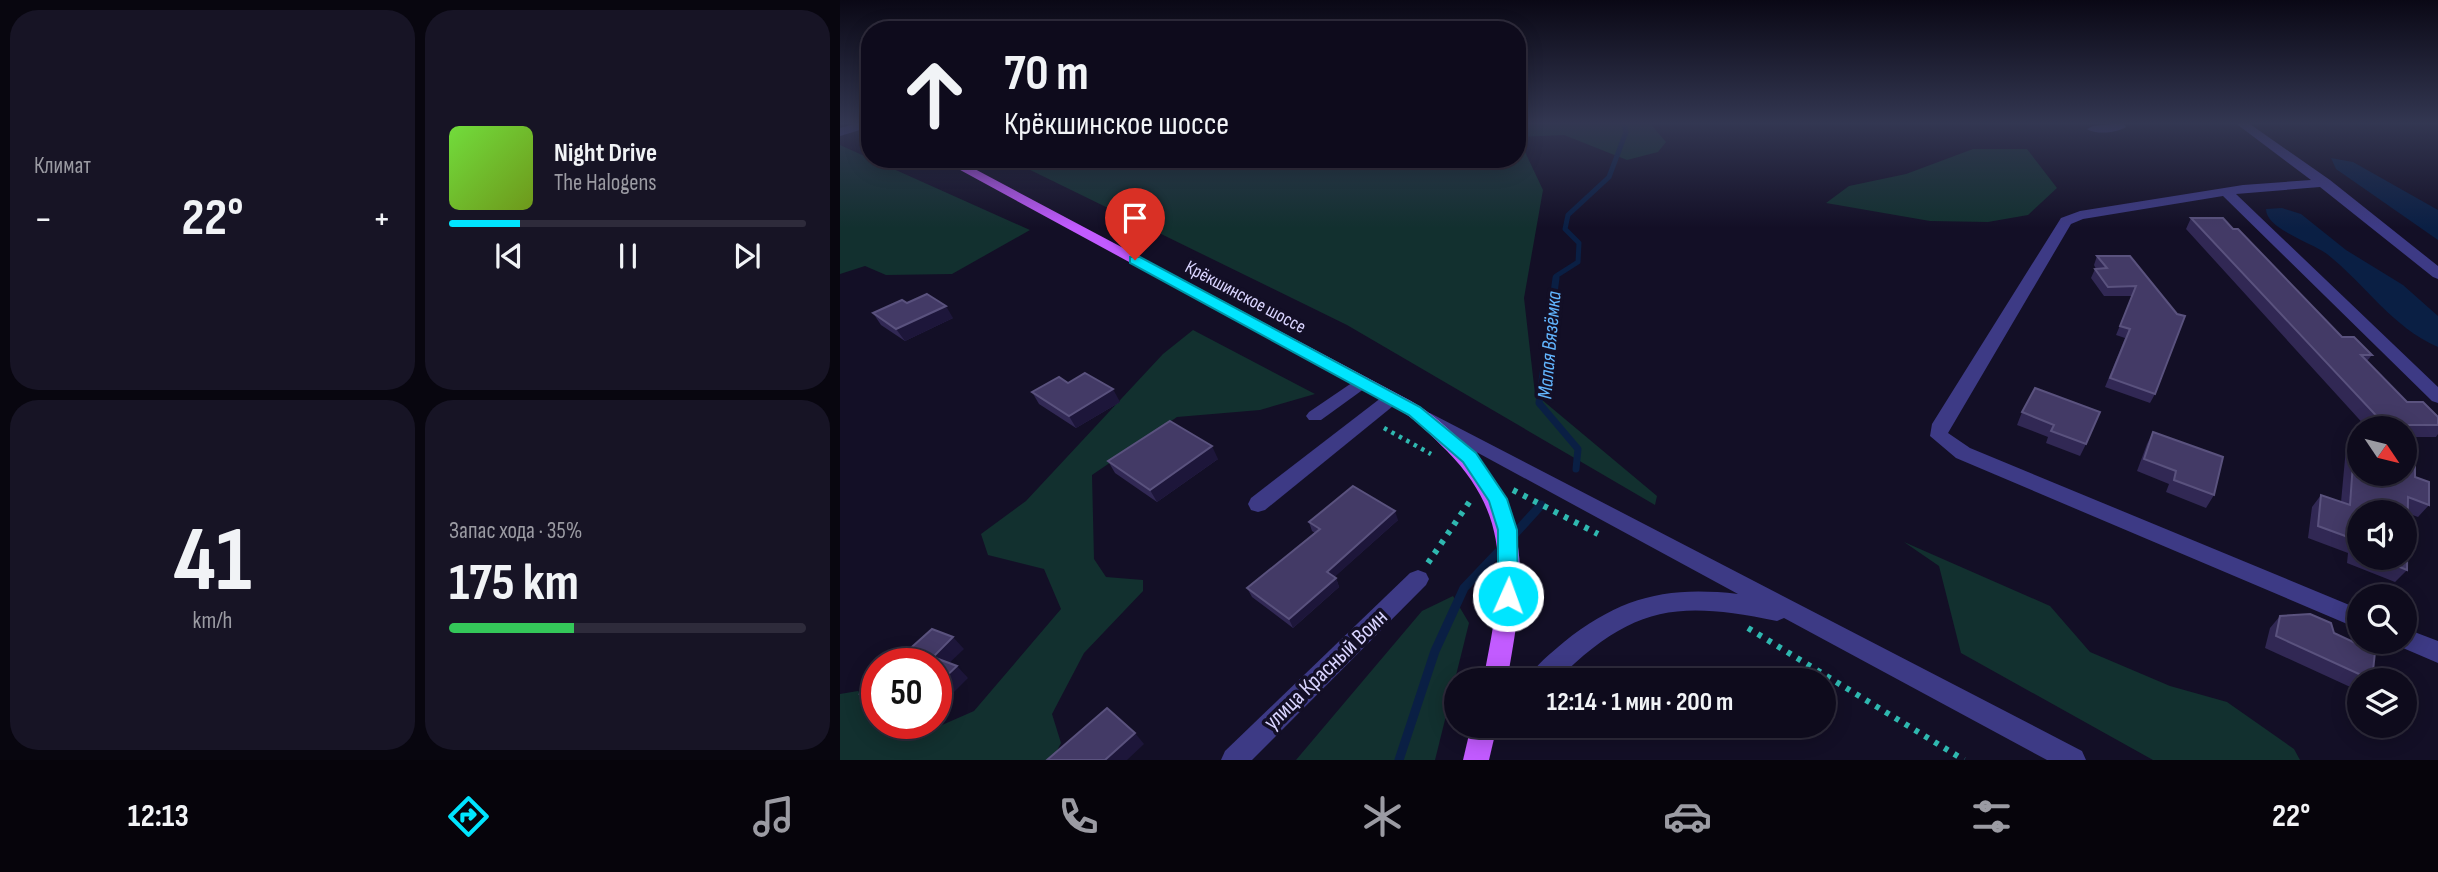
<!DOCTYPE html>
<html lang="ru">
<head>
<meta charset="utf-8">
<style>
  body { margin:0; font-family:"Sofia Sans Condensed",sans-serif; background:#171425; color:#f1f3f6; height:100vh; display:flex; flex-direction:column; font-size:26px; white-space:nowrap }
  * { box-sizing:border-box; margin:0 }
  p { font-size:23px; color:#9b9ba3 }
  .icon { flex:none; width:38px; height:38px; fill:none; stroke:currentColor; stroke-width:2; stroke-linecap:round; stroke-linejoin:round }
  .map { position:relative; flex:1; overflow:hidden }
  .side { display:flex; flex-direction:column; gap:10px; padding:10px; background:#08060f; width:840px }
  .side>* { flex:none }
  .top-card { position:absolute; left:21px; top:21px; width:665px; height:147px; border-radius:28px; box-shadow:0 4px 18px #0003,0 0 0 2px #2e2b3b; background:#0e0b1c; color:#f1f3f6; overflow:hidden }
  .needle { width:46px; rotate:125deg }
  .tools { position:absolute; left:1507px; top:416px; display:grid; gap:14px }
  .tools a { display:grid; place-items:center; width:70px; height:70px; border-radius:50%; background:#0e0b1c; box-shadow:0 4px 18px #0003,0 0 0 2px #2e2b3b; font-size:35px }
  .speed { position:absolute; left:21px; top:648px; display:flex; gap:14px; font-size:35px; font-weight:700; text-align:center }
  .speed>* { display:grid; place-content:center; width:91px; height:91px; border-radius:50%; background:#0e0b1c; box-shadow:0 4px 18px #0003,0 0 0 2px #2e2b3b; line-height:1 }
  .speed .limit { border:10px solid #d22; background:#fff; color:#111 }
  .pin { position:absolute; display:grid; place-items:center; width:60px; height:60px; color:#fff; margin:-72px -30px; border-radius:50% 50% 50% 0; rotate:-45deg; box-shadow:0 0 7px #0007 }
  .pin .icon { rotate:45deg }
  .me { position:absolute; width:77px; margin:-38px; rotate:2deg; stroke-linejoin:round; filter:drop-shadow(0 0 5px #0008) }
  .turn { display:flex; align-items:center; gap:24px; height:147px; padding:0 28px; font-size:32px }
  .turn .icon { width:91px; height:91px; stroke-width:2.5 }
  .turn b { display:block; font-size:49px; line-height:60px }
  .big { font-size:52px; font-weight:700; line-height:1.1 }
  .side .card { flex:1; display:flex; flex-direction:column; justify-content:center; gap:10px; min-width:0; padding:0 24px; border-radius:28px; background:#171425 }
  .side .dial { align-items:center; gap:0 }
  .dial b { font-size:91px; line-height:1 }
  .song { display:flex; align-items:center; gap:21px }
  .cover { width:84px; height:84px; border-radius:10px; background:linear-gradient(135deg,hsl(100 70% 55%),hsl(80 70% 35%)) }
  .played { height:7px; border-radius:4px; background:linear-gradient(90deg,#00e5ff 20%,#2e2b3b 20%) }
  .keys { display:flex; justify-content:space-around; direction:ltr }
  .heat { display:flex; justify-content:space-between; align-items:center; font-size:38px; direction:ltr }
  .charge { height:10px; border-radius:5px; background:linear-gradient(90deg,#34c759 35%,#2e2b3b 0) }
  .side .tiles { flex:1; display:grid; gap:10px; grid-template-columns:repeat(2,1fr) }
  .trip { position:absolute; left:604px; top:668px; width:392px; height:70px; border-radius:35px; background:#0e0b1c; box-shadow:0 4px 18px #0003,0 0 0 2px #2e2b3b; font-weight:700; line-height:70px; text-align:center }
  .tabs { display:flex; height:112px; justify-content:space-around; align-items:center; background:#06040b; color:#9b9ba3 }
  .tabs .icon { width:49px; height:49px }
  .tabs .active { color:#00e5ff }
  .tabs b { font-size:32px; color:#f1f3f6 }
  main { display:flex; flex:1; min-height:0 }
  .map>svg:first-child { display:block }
</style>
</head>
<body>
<main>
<section class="side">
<div class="tiles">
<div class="card"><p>Климат</p>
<div class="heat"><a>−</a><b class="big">22°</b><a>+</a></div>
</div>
<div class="card">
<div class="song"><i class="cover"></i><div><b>Night Drive</b><p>The Halogens</p></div></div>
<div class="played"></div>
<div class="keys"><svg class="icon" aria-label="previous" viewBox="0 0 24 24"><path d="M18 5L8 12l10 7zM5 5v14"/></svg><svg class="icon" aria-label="pause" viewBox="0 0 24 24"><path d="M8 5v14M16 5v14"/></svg><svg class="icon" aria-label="next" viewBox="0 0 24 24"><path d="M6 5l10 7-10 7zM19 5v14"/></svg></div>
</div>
<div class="card dial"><b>41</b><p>km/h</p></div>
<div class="card"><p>Запас хода · 35%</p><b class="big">175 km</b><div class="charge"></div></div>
</div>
</section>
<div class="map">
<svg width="1598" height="760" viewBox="0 0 1598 760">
  <rect width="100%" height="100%" fill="#130f26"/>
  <g fill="#12302f">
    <path d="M677 122H809L826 142 818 152 787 160 724 135 678 137 703 190 684 298 695 394 817 496 815 505 507 325 168 159H677Z"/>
    <path d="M0 145 190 230 112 274 46 275 25 266 0 274Z"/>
    <path d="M1133 149H1187L1217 188 1188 215 1148 222 1090 221 986 203 1009 186 1066 174Z"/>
    <path d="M353 330 475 394 420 410 337 417 252 475 254 559 266 577 303 580V591L244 653 212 714 221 743 212 760H0V694L18 691 37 708V723H52L70 739 134 711 221 609 204 569 148 555 141 534 186 501 323 354Z"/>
    <path d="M1064 542 1210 606 1250 652 1330 686 1387 702 1454 749 1460 760H1313L1121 653 1099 566Z"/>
    <path d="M613 596 629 623 595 760H456L582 611Z"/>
  </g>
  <g fill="#0a1f44">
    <path d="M1491 158 1513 162 1598 210V240L1496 169Z"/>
    <path d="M1442 208 1461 214 1506 250 1563 285 1598 316V347C1552 327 1526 285 1487 254 1471 242 1426 229 1426 209Z"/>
  </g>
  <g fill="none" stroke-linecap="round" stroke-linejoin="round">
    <path stroke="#0a1f44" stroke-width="5" d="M716 280V276L738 262 739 243 725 229 728 215 769 177 786 132 783 122"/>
    <path stroke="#0a1f44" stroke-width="7" d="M716 278 699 403 738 449 736 469"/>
    <g stroke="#0a1f44" stroke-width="9">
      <path d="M671 538 701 505"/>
      <path d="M559 760 595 651 624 588 663 547"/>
    </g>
    <path stroke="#2fb8b0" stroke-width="4.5" stroke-dasharray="3.5 5" stroke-linecap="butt" d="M544 428 591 454"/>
    <g stroke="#2fb8b0" stroke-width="6" stroke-dasharray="4.5 7" stroke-linecap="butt">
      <path d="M673 490 758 534"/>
      <path d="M588 563 630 501"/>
      <path d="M908 628 1124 760"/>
    </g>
    <g fill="#3d3a85" fill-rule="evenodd">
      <path d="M22 122H30V127L0 136V128Z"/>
      <path d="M1272 122H1282L1286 127C1277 133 1256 135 1247 129L1253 126 1272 124Z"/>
      <path d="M1394 122H1407L1490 180 1598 266V279L1593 277 1480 187 1396 194 1598 387V403L1592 401 1383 196 1243 219 1231 224 1108 433 1130 448 1519 609V629L1116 458 1090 436 1092 424 1221 218 1240 211 1403 185 1471 180Z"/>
      <path d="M121 159H139L121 168H113V162Z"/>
      <path d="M522 376 528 378 531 382 528 386 481 420H469L466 416 469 412Z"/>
      <path d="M552 392 561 398 558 402 425 510 418 512 411 510 408 504 411 498 546 394Z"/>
      <path d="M590 413 1242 751 1246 760H1207L944 618 937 621C835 600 792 606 716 681H687C694 666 711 653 724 642 781 597 826 586 898 594L583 423 581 419 583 415Z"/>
      <path d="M578 570 586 573 589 579 586 585 412 760H381L385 751 570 573Z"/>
      <path d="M1564 628 1598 641V663L1556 645 1554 642H1564Z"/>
    </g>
    <g fill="#c25bff" fill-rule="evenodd">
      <path d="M100 159H116L571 401C590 412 606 426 621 441 697 516 684 585 667 681H643C660 591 678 523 607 451 592 436 577 421 559 409Z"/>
      <path d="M631 726H657L649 760H623Z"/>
    </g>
  </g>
  <g fill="#312854" fill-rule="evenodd">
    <path d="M1351 218 1502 337 1532 355 1527 361 1567 402 1598 417V434L1596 437H1564V429H1528L1346 229Z"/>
    <path d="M1257 256H1290L1315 394 1310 403 1265 387 1285 338 1276 335 1292 296H1264L1251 278 1255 269H1256L1254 265Z"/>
    <path d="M67 303 113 318 65 341 41 325 33 313Z"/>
    <path d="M1195 388 1246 444 1240 456 1206 443 1208 437 1177 425 1182 412Z"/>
    <path d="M192 392 280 402 236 428 199 404Z"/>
    <path d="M1313 432 1374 495 1366 508 1326 492 1329 484 1297 471 1307 444Z"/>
    <path d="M1515 435 1575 477 1589 505 1578 517 1567 513V570L1555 582 1507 563 1508 553 1468 538 1472 507 1481 495 1501 502 1506 448ZM1519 513 1564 558H1519Z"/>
    <path d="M378 459 317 502 275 473 268 461Z"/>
    <path d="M558 520 494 577 496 578 499 587 453 628 412 597 407 588 475 533 472 531 469 522Z"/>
    <path d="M1440 616 1494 633 1532 680 1519 681V691L1425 648 1430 628Z"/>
    <path d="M37 679V707L34 706 20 694Z"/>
  </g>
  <g fill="#1d163a">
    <path d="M106 306 113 318 65 341 56 329Z"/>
    <path d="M273 389 280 402 236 428 229 416Z"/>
    <path d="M372 446 378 459 317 502 310 490Z"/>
    <path d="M555 511 558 520 490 581 487 572Z"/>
    <path d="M496 578 499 587 453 628 449 619Z"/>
    <path d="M113 637 124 649 104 668 93 657Z"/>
    <path d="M117 666 128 678 96 710V686Z"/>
    <path d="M295 733 304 744 287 760H265Z"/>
  </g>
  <g fill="#433a66" stroke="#5a527e" stroke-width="2">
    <path d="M1351 218H1383L1393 229H1398L1502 337H1514L1532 355H1521L1567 402H1583L1598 417V425H1545Z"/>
    <path d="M1257 256H1290L1337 314 1345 316 1315 394 1270 378 1290 329 1280 326 1296 286 1268 287 1255 269 1267 268Z"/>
    <path d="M87 294 106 306 56 329 33 313 62 300 67 303Z"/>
    <path d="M245 373 273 389 229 416 192 392 219 377 228 383Z"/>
    <path d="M1195 388 1260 412 1246 444 1211 431 1214 425 1182 412Z"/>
    <path d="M330 421 372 446 310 490 268 461Z"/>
    <path d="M1313 432 1383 457 1374 495 1334 480 1336 471 1304 459Z"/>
    <path d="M1515 435 1519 437V474H1564V452L1575 455V477L1589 482V505L1568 497 1567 570 1538 558H1564V513H1519V551H1518L1519 541 1478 526 1481 495 1510 505Z"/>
    <path d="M513 486 555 511 487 572 496 578 449 619 407 588 480 529 469 522Z"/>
    <path d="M1470 614 1491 623 1494 633 1535 652 1532 680 1436 636 1440 616Z"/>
    <path d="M92 629 113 637 93 657 117 666 96 686V663H54Z"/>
    <path d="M37 679V701L20 694Z"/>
    <path d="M267 708 295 733 265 760H207Z"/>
  </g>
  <linearGradient id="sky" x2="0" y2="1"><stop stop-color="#0a0815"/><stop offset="0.54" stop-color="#333752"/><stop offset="1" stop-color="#333752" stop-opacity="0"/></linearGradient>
  <rect width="1598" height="228" fill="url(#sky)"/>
  <path fill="#00e5ff" stroke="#0095a6" stroke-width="2" d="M290 257H300L580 407 636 453 667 499 677 530 678 596 675 602 668 605 661 602 658 596V530L649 501 623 462 569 415 290 263Z"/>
  <g text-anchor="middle" stroke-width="7" stroke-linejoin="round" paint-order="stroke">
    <g font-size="19" fill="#d9d4ff" stroke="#130f26">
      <text transform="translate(406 296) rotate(28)" y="7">Крёкшинское шоссе</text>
    </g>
    <g font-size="21" font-style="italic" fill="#62b6ff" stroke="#130f26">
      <text transform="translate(709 345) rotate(-85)" y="7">Малая Вязёмка</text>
    </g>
    <g font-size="23" fill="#d9d4ff" stroke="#130f26">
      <text transform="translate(485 669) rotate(-44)" y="8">улица Красный Воин</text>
    </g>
  </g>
</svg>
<div class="tools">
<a><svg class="needle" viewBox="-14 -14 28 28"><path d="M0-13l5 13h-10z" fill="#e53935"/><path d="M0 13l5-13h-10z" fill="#9b9ba3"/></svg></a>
<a><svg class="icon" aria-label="sound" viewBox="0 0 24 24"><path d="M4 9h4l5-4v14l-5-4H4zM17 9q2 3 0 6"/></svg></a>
<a><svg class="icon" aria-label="search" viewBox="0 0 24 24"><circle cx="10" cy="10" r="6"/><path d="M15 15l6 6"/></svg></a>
<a><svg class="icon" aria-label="layers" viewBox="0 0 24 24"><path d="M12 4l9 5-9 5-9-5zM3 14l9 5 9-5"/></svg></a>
</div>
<div class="speed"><div class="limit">50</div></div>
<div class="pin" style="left:295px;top:260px;background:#d93025"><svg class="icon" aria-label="arrive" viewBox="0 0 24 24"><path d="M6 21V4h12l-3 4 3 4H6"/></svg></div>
<svg class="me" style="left:668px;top:596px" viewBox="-20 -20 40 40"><circle r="17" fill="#00e5ff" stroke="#fff" stroke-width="3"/><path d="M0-11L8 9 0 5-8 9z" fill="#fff"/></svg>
<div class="trip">12:14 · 1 мин · 200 m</div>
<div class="top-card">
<div class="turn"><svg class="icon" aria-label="ahead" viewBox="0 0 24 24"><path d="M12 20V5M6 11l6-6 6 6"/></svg><div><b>70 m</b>Крёкшинское шоссе</div></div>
</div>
</div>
</main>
<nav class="tabs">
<b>12:13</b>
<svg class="icon active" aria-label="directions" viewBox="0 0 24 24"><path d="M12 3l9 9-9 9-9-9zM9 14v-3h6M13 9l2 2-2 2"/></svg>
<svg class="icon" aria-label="music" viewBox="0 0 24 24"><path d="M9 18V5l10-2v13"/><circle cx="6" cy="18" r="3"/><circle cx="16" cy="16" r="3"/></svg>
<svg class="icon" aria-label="phone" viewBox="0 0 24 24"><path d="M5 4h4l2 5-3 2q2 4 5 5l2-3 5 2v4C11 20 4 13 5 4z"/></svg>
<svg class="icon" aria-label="climate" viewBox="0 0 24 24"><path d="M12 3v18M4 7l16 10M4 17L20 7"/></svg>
<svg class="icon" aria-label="car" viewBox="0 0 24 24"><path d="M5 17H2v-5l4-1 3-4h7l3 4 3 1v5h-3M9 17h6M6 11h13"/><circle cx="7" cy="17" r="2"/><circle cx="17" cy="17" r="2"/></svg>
<svg class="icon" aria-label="filters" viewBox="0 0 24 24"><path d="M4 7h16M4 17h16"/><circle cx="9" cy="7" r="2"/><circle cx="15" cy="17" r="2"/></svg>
<b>22°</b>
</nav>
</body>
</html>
